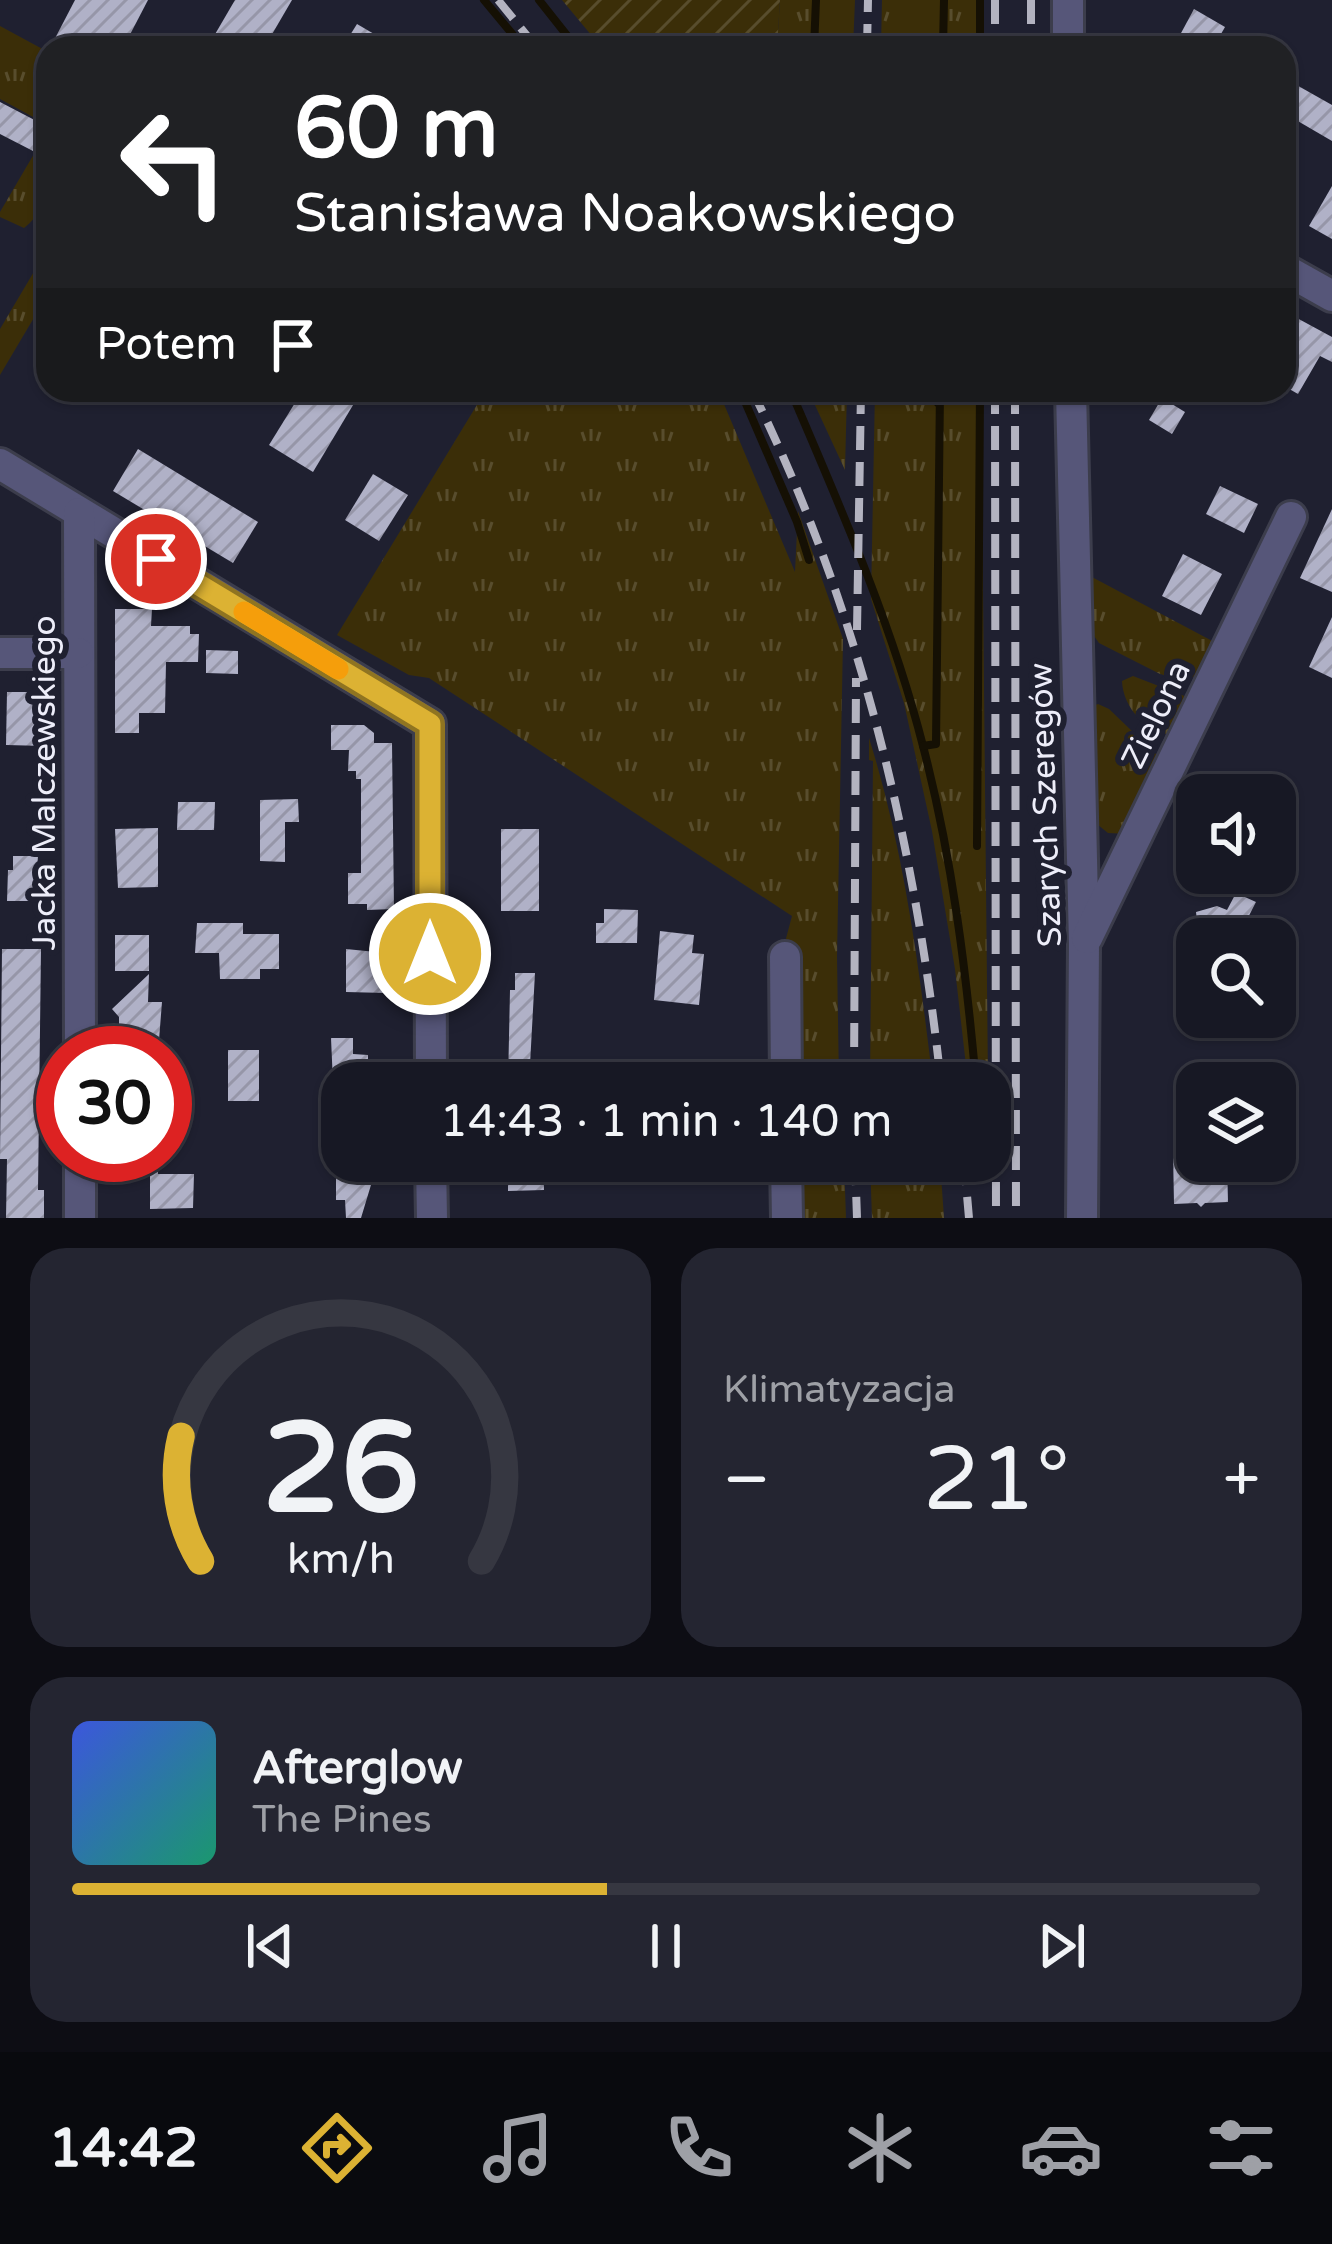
<!DOCTYPE html>
<html lang="pl">
<head>
<meta charset="utf-8">
<style>
  body { margin:0; font-family:"Varela Round",sans-serif; background:#242531; color:#f1f3f6; height:100vh; display:flex; flex-direction:column; font-size:45px; white-space:nowrap }
  * { box-sizing:border-box; margin:0 }
  p { font-size:39px; color:#9ea0a6 }
  .icon { flex:none; width:66px; height:66px; fill:none; stroke:currentColor; stroke-width:2; stroke-linecap:round; stroke-linejoin:round }
  .map { position:relative; height:1218px; overflow:hidden }
  .side { display:flex; flex-direction:column; gap:30px; padding:30px; background:#0d0d14; flex:1 }
  .side>* { flex:none }
  .guide { position:absolute; left:36px; top:36px; width:1260px; height:366px; border-radius:36px; box-shadow:0 3px 9px #0004,0 0 0 3px #363741; background:#202124; color:#fff; overflow:hidden }
  .controls { position:absolute; left:1176px; top:774px; display:grid; gap:24px }
  .controls a { display:grid; place-items:center; width:120px; height:120px; border-radius:24px; background:#171824; box-shadow:0 3px 9px #0004,0 0 0 3px #363741; font-size:60px }
  .speed { position:absolute; left:36px; top:1026px; display:flex; gap:24px; font-size:60px; font-weight:700; text-align:center }
  .speed>* { display:grid; place-content:center; width:156px; height:156px; border-radius:50%; background:#171824; box-shadow:0 3px 9px #0004,0 0 0 3px #363741; line-height:1 }
  .speed .limit { border:18px solid #d22; background:#fff; color:#111 }
  .pin { position:absolute; display:grid; place-items:center; width:102px; height:102px; color:#fff; margin:-51px; border:6px solid #fff; border-radius:50%; box-shadow:0 3px 12px #0007 }
  .me { position:absolute; width:132px; margin:-66px; rotate:0deg; stroke-linejoin:round; filter:drop-shadow(0 0 9px #0008) }
  .turn { display:flex; align-items:center; gap:42px; height:252px; padding:0 60px; font-size:54px }
  .turn .icon { width:156px; height:156px; stroke-width:2.5 }
  .turn b { display:block; font-size:84px; line-height:102px }
  .then { display:flex; align-items:center; height:114px; padding:0 60px; background:#0003; gap:24px; font-size:45px }
  .big { font-size:90px; font-weight:600; line-height:1.1 }
  .side .widget { flex:1; display:flex; flex-direction:column; justify-content:center; gap:18px; min-width:0; padding:0 42px; border-radius:36px; background:#242531 }
  .side .dial { align-items:center; gap:0 }
  .dial svg { height:312px; overflow:visible; fill:none; stroke:#363741; stroke-width:7; stroke-linecap:round; text-anchor:middle }
  .dial text { fill:#f1f3f6; stroke:none }
  .song { display:flex; align-items:center; gap:36px }
  .cover { width:144px; height:144px; border-radius:18px; background:linear-gradient(135deg,hsl(230 70% 55%),hsl(160 70% 35%)) }
  .played { height:12px; border-radius:6px; background:linear-gradient(90deg,#dcb233 45%,#363741 45%) }
  .keys { display:flex; justify-content:space-around; direction:ltr }
  .heat { display:flex; justify-content:space-between; align-items:center; font-size:66px; direction:ltr }
  .side .tiles { flex:1; display:grid; gap:30px; grid-template-columns:1fr 1fr }
  .widget:last-child { grid-column:span 2 }
  .trip { position:absolute; left:321px; top:1062px; width:690px; height:120px; border-radius:36px; background:#171824; box-shadow:0 3px 9px #0004,0 0 0 3px #363741; font-weight:600; line-height:120px; text-align:center }
  .tab-bar { display:flex; height:192px; justify-content:space-around; align-items:center; background:#090a0e; color:#9ea0a6 }
  .tab-bar .icon { width:84px; height:84px }
  .tab-bar .on { color:#dcb233 }
  .tab-bar b { font-size:54px; color:#f1f3f6 }
  .map>svg:first-child { display:block }
</style>
</head>
<body>
<div class="map">
<svg width="1332" height="1218" viewBox="0 0 1332 1218">
  <defs>
    <pattern id="grass-tufts" width="24" height="20" patternUnits="userSpaceOnUse" patternTransform="scale(3)"><rect width="24" height="20" fill="#3b2e08"/><path d="M3 7l-1-3M5 7V3M7 7l1-3M15 17l-1-3M17 17v-4M19 17l1-3" fill="none" stroke="#584d2d"/></pattern>
    <pattern id="garden-furrows" width="10" height="10" patternUnits="userSpaceOnUse" patternTransform="scale(3)"><rect width="10" height="10" fill="#3b2e08"/><path d="M-1 1l2-2M0 10L10 0M9 11l2-2" fill="none" stroke="#584d2d"/></pattern>
    <pattern id="building-hatch" width="6" height="6" patternUnits="userSpaceOnUse" patternTransform="scale(3)"><rect width="6" height="6" fill="#b0b1c7"/><path d="M-1 1l2-2M0 6l6-6M5 7l2-2" fill="none" stroke="#9696a8"/></pattern>
  </defs>
  <rect width="100%" height="100%" fill="#1f2030"/>
  <g fill="url(#grass-tufts)">
    <path d="M780 0H855L853 48H777Z"/>
    <path d="M882 0H980V48H881Z"/>
    <path d="M0 26 48 52V91L37 113 48 119 46 124 0 99Z"/>
    <path d="M48 130C48 165 55 205 24 228L0 217V212Z"/>
    <path d="M48 248V294L0 375V329Z"/>
    <path d="M486 390H718L795 572 798 511 843 639 837 957 839 1083H802V962L784 946 792 916 429 678 409 675 337 635Z"/>
    <path d="M808 390H847L845 470Z"/>
    <path d="M875 390H981L988 1083H968L955 969 932 831 904 703 871 599Z"/>
    <path d="M1090 576 1216 643 1205 665 1192 678 1179 679 1160 674 1099 643 1092 633Z"/>
    <path d="M1133 676 1187 697 1192 708 1174 735C1147 734 1123 708 1122 681Z"/>
    <path d="M1098 704 1109 709 1161 759 1130 834 1108 833 1092 820 1091 707Z"/>
    <path d="M869 738C904 849 919 967 933 1083H870L873 761 869 760Z"/>
    <path d="M802 1161H844L846 1218H802Z"/>
    <path d="M870 1161H940L944 1218H872Z"/>
  </g>
  <path fill="url(#garden-furrows)" d="M562 0H780L777 48H602Z"/>
  <g fill="none" stroke-linecap="round" stroke-linejoin="round">
    <g stroke="#151004" stroke-width="8">
      <path d="M484 0 524 48"/>
      <path d="M539 0 577 48"/>
      <path d="M980 0V48"/>
      <path d="M814 48 816 0"/>
      <path d="M943 48 944 0"/>
      <path d="M740 390 797 522 809 560"/>
      <path d="M790 390 795 401 807 390"/>
      <path d="M922 390 939 404"/>
      <path d="M795 401C843 513 893 628 923 746 952 857 966 969 976 1083"/>
      <path d="M923 746 936 744 940 390"/>
      <path d="M977 846 980 390"/>
    </g>
  </g>
  <g fill="url(#building-hatch)">
    <path d="M75 0H148L123 48H50Z"/>
    <path d="M235 0H292L264 48H207Z"/>
    <path d="M1194 9 1225 27 1213 48H1173Z"/>
    <path d="M357 24 398 48H342Z"/>
    <path d="M1293 83 1332 105V141L1284 113V99Z"/>
    <path d="M0 102 46 126 33 151 0 134Z"/>
    <path d="M1332 186V239L1309 226Z"/>
    <path d="M1284 311 1332 337V362L1320 356 1298 394 1284 386Z"/>
    <path d="M303 390H362L313 472 269 445Z"/>
    <path d="M1162 398 1185 412 1172 434 1149 420Z"/>
    <path d="M138 449 258 522 233 563 113 491Z"/>
    <path d="M373 474 408 495 379 541 345 520Z"/>
    <path d="M1220 486 1258 504 1244 533 1206 514Z"/>
    <path d="M1332 509V592L1300 578Z"/>
    <path d="M1183 554 1222 574 1201 615 1162 596Z"/>
    <path d="M115 609H152L151 626H190V634H199L198 662H166L165 713H139V733H115Z"/>
    <path d="M1332 617V678L1309 667Z"/>
    <path d="M206 650 238 651V674L206 673Z"/>
    <path d="M7 692H46L45 746 6 745Z"/>
    <path d="M331 725H364L374 733V743H392L394 909 367 910V904H348V873H361V779H356V771H348L349 750H331Z"/>
    <path d="M298 799 299 822H285V862L260 861V800Z"/>
    <path d="M178 802H215L214 830H177Z"/>
    <path d="M158 828V887L118 888 115 829Z"/>
    <rect x="501" y="829" width="38" height="82"/>
    <path d="M13 856H38L37 870H43L42 901H7L8 870H13Z"/>
    <path d="M1236 893 1256 902 1237 939H1199L1196 912 1217 906 1227 910Z"/>
    <path d="M604 909 638 910 637 943H596V923H604Z"/>
    <path d="M197 923H243V934H279V969H260V979H220L219 953H195Z"/>
    <path d="M660 931 694 935 692 953 704 954 699 1005 654 1000Z"/>
    <rect x="115" y="935" width="34" height="36"/>
    <path d="M2 949H41L38 1190H44V1218H6L7 1159H0Z"/>
    <path d="M346 949 386 953V993L346 992Z"/>
    <path d="M515 973H535L529 1083H508L510 990H515Z"/>
    <path d="M149 974 148 1002H162L158 1053H119V1017L112 1009Z"/>
    <path d="M331 1038H353V1054L368 1055V1083H333Z"/>
    <rect x="228" y="1050" width="31" height="51"/>
    <path d="M616 1059 698 1061V1083H571V1061Z"/>
    <path d="M1197 1151V1161H1227L1228 1202 1205 1203 1201 1207 1197 1203 1174 1204 1173 1152Z"/>
    <path d="M113 1155H158V1174H194L193 1208 150 1209V1175H113Z"/>
    <path d="M508 1161H543L544 1190 508 1191Z"/>
    <path d="M626 1161H674V1182L626 1181Z"/>
    <path d="M336 1174 374 1175 361 1218H346L345 1200H336Z"/>
  </g>
  <g fill="none" stroke-linecap="round" stroke-linejoin="round">
    <g stroke="#3c3d4c" stroke-width="36">
      <g id="minor">
        <path d="M1068 48V0"/>
        <path d="M1284 269 1332 296"/>
        <path d="M1071 390 1084 944 1082 1218"/>
        <path d="M0 464 430 724 431 1083"/>
        <path d="M79 513 80 1053"/>
        <path d="M0 653H78"/>
        <path d="M1087 938 1291 517"/>
        <path d="M785 957 786 1083"/>
        <path d="M80 1155V1218"/>
        <path d="M431 1161 432 1218"/>
        <path d="M786 1161 787 1218"/>
      </g>
    </g>
    <use href="#minor" stroke="#565679" stroke-width="30"/>
    <g stroke="#b3b3c0" stroke-width="8" stroke-dasharray="24 12" stroke-linecap="butt">
      <path d="M498 0 537 48"/>
      <path d="M995 0V48"/>
      <path d="M1031 0V48"/>
      <path d="M867 48 868 0"/>
      <path d="M752 390C860 609 915 842 941 1083"/>
      <path d="M995 390 996 1218"/>
      <path d="M1015 390 1016 1218"/>
      <path d="M857 630 861 390"/>
      <path d="M854 1083 856 678"/>
      <path d="M855 1161 857 1218"/>
      <path d="M964 1161 969 1218"/>
    </g>
  </g>
  <g fill="none" stroke-linecap="round" stroke-linejoin="round">
    <g stroke="#8f7421" stroke-width="30">
      <path id="route" d="M156 559 430 724V954"/>
    </g>
    <use href="#route" stroke="#dcb233" stroke-width="21"/>
    <path stroke="#f59e0b" stroke-width="21" d="M244 612 338 669"/>
  </g>
  <g text-anchor="middle" stroke-width="12" stroke-linejoin="round" paint-order="stroke">
    <g font-size="33" fill="#ededf9" stroke="#1f2030">
      <text transform="translate(1155 714) rotate(-64)" y="12">Zielona</text>
      <text transform="translate(43 783) rotate(-90)" y="12">Jacka Malczewskiego</text>
      <text transform="translate(1044 805) rotate(-92)" y="12">Szarych Szeregów</text>
    </g>
  </g>
</svg>
<div class="controls">
<a><svg class="icon" aria-label="sound" viewBox="0 0 24 24"><path d="M4 9h4l5-4v14l-5-4H4zM17 9q2 3 0 6"/></svg></a>
<a><svg class="icon" aria-label="search" viewBox="0 0 24 24"><circle cx="10" cy="10" r="6"/><path d="M15 15l6 6"/></svg></a>
<a><svg class="icon" aria-label="layers" viewBox="0 0 24 24"><path d="M12 4l9 5-9 5-9-5zM3 14l9 5 9-5"/></svg></a>
</div>
<div class="speed"><div class="limit">30</div></div>
<div class="pin" style="left:156px;top:559px;background:#d93025"><svg class="icon" aria-label="arrive" viewBox="0 0 24 24"><path d="M6 21V4h12l-3 4 3 4H6"/></svg></div>
<svg class="me" style="left:430px;top:954px" viewBox="-20 -20 40 40"><circle r="17" fill="#dcb233" stroke="#fff" stroke-width="3"/><path d="M0-11L8 9 0 5-8 9z" fill="#fff"/></svg>
<div class="trip">14:43 · 1 min · 140 m</div>
<div class="guide">
<div class="turn"><svg class="icon" aria-label="left" viewBox="0 0 24 24"><path d="M17 20v-9H6M10 6l-5 5 5 5"/></svg><div><b>60 m</b>Stanisława Noakowskiego</div></div>
<div class="then">Potem<svg class="icon" aria-label="arrive" viewBox="0 0 24 24"><path d="M6 21V4h12l-3 4 3 4H6"/></svg></div>
</div>
</div>
<section class="side">
<div class="tiles">
<div class="widget dial"><svg viewBox="0 0 100 80">
<path d="M14 69A42 42 0 1 1 86 69"/>
<path d="M14 69A42 42 0 0 1 9 37" stroke="#dcb233"/>
<text x="50" y="56" font-size="32" font-weight="700">26</text>
<text x="50" y="72" font-size="11">km/h</text>
</svg></div>
<div class="widget"><p>Klimatyzacja</p>
<div class="heat"><a>−</a><b class="big">21°</b><a>+</a></div>
</div>
<div class="widget">
<div class="song"><i class="cover"></i><div><b>Afterglow</b><p>The Pines</p></div></div>
<div class="played"></div>
<div class="keys"><svg class="icon" aria-label="previous" viewBox="0 0 24 24"><path d="M18 5L8 12l10 7zM5 5v14"/></svg><svg class="icon" aria-label="pause" viewBox="0 0 24 24"><path d="M8 5v14M16 5v14"/></svg><svg class="icon" aria-label="next" viewBox="0 0 24 24"><path d="M6 5l10 7-10 7zM19 5v14"/></svg></div>
</div>
</div>
</section>
<nav class="tab-bar">
<b>14:42</b>
<svg class="icon on" aria-label="directions" viewBox="0 0 24 24"><path d="M12 3l9 9-9 9-9-9zM9 14v-3h6M13 9l2 2-2 2"/></svg>
<svg class="icon" aria-label="music" viewBox="0 0 24 24"><path d="M9 18V5l10-2v13"/><circle cx="6" cy="18" r="3"/><circle cx="16" cy="16" r="3"/></svg>
<svg class="icon" aria-label="phone" viewBox="0 0 24 24"><path d="M5 4h4l2 5-3 2q2 4 5 5l2-3 5 2v4C11 20 4 13 5 4z"/></svg>
<svg class="icon" aria-label="climate" viewBox="0 0 24 24"><path d="M12 3v18M4 7l16 10M4 17L20 7"/></svg>
<svg class="icon" aria-label="car" viewBox="0 0 24 24"><path d="M5 17H2v-5l4-1 3-4h7l3 4 3 1v5h-3M9 17h6M6 11h13"/><circle cx="7" cy="17" r="2"/><circle cx="17" cy="17" r="2"/></svg>
<svg class="icon" aria-label="filters" viewBox="0 0 24 24"><path d="M4 7h16M4 17h16"/><circle cx="9" cy="7" r="2"/><circle cx="15" cy="17" r="2"/></svg>
</nav>
</body>
</html>
